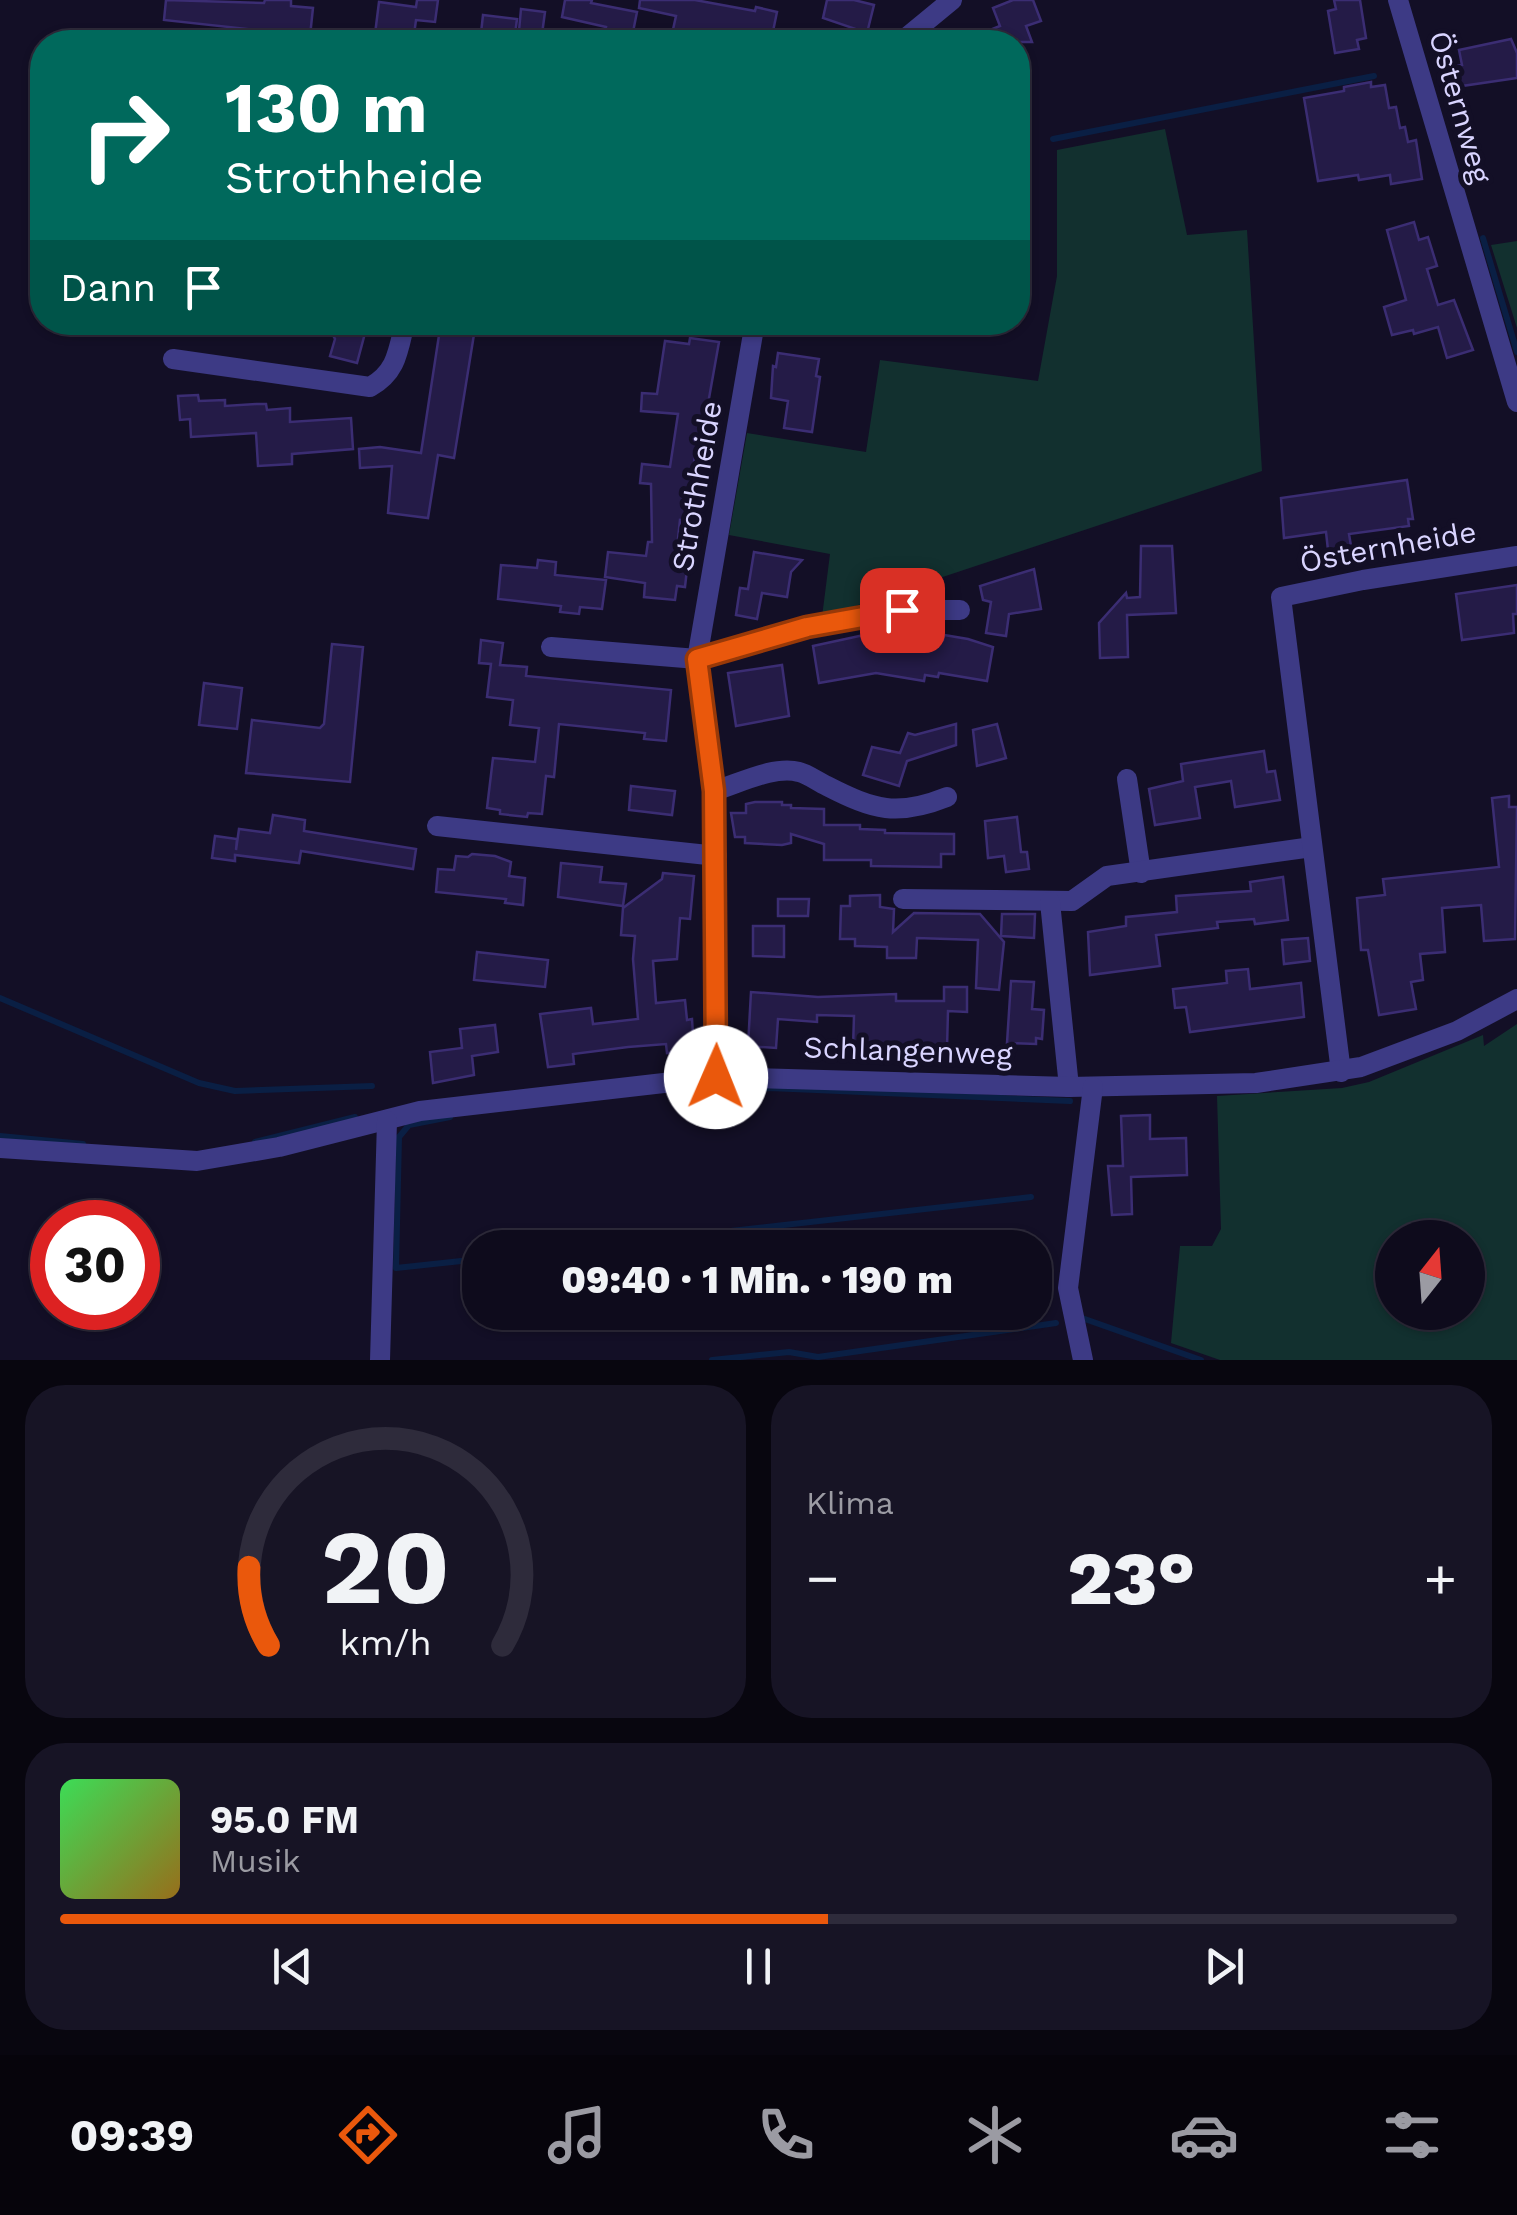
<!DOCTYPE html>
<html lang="de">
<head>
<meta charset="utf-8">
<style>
  body { margin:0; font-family:"Work Sans",sans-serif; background:#171425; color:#f1f3f6; height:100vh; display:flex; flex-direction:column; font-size:38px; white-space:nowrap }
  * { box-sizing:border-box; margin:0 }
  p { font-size:32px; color:#9b9ba3 }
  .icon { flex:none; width:55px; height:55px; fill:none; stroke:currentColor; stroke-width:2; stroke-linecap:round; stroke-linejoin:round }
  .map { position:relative; height:1360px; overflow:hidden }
  .drawer { display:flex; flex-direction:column; gap:25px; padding:25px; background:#08060f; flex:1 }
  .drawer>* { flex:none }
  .top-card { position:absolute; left:30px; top:30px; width:1000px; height:305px; border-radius:40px; box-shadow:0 2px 8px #0004,0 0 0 2px #2e2b3b; background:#00695c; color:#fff; overflow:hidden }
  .needle { width:65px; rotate:17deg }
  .controls { position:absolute; left:1375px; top:1220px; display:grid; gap:20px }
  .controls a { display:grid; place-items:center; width:110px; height:110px; border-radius:50%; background:#0e0b1c; box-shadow:0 2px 8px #0004,0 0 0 2px #2e2b3b; font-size:50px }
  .speed { position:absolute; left:30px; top:1200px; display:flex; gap:20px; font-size:50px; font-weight:700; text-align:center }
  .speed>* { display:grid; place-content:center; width:130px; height:130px; border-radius:50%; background:#0e0b1c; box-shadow:0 2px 8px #0004,0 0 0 2px #2e2b3b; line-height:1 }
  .speed .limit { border:15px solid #d22; background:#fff; color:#111 }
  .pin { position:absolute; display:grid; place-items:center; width:85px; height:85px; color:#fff; margin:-42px; border-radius:20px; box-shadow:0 5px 15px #0006 }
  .me { position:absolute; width:110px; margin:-55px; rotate:1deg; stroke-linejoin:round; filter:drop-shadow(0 0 8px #0008) }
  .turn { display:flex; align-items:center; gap:35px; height:210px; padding:0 30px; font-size:45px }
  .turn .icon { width:130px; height:130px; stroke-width:2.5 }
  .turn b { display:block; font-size:70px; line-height:85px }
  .then { display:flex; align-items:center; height:95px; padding:0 30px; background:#0003; gap:20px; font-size:38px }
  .big { font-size:75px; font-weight:800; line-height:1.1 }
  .drawer .card { flex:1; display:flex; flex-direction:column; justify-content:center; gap:15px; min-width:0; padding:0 35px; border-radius:40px; background:#171425 }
  .drawer .dial { align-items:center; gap:0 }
  .dial svg { height:260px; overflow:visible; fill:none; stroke:#2e2b3b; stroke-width:7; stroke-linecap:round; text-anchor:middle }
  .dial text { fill:#f1f3f6; stroke:none }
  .song { display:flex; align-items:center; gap:30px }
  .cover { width:120px; height:120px; border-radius:15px; background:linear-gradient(135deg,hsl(130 70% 55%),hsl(40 70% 35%)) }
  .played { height:10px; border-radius:5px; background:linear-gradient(90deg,#ea580c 55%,#2e2b3b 55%) }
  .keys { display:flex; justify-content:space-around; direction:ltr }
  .heat { display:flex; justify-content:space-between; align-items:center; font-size:55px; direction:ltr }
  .drawer .tiles { flex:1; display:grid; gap:25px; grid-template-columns:1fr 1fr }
  .card:last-child { grid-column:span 2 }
  .trip { position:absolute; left:462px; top:1230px; width:590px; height:100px; border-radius:40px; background:#0e0b1c; box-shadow:0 2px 8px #0004,0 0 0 2px #2e2b3b; font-weight:800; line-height:100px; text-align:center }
  .tab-bar { display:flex; height:160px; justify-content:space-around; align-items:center; background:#06040b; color:#9b9ba3 }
  .tab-bar .icon { width:70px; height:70px }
  .tab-bar .on { color:#ea580c }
  .tab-bar b { font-size:45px; color:#f1f3f6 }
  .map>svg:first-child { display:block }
</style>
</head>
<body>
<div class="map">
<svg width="1517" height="1360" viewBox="0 0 1517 1360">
  <rect width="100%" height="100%" fill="#130f26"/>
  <g fill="#12302f" fill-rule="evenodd">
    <path d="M1165 129 1187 235 1247 230 1262 471 822 617 830 554 729 535 747 433 866 452 880 360 1038 381 1057 276V150Z"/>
    <path d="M1517 241V328L1491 245Z"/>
    <path d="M1517 1024V1360H1220L1171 1343 1180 1246H1212L1221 1229 1217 1096 1342 1088 1369 1082 1483 1035 1484 1046ZM1392 1238H1468V1312H1392Z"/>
  </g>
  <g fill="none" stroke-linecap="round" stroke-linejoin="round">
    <g stroke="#0a1f44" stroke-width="6">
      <path d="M1053 139 1374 76"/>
      <path d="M1483 238 1517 352"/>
      <path d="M0 998 199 1083 235 1091 372 1086"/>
      <path d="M676 1092 770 1088 1070 1101"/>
      <path d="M450 1117 409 1125 399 1137 396 1268 480 1259"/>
      <path d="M0 1136 83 1144"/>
      <path d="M255 1142 355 1117"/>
      <path d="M580 1248 1031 1197"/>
      <path d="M1082 1318 1201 1360"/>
      <path d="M712 1360 789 1352 818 1357 1056 1323"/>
    </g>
  </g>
  <g fill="#241b47" stroke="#3b2d73" stroke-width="2.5">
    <path d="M166 0 264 3 265 0H291V6L313 8 310 36 164 20Z"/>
    <path d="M417 0H438L435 22 416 20 413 42H374L379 2 416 7Z"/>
    <path d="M565 0H592L591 3 637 12 631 42H603L606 27 562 17Z"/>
    <path d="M640 0H695L755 11 756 7 777 12 771 41 751 36 750 42H696L697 39 672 34 676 16 639 8Z"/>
    <path d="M827 0H854L874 5 867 33 823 18Z"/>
    <path d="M1013 0H1033L1041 21 1026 26 1032 42H960L1000 26 993 8Z"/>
    <path d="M1334 0H1360L1366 38 1357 40 1359 49 1335 53 1328 11 1336 9Z"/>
    <path d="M521 9 545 12 542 34 519 31Z"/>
    <path d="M483 15 517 19 514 42H480Z"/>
    <path d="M1511 39 1517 53V78L1455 87 1450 67 1462 65 1459 50Z"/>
    <path d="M1371 82V87L1385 85 1389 108 1396 107 1400 128 1405 127 1408 142 1416 140 1422 179 1391 184 1390 175 1359 180 1358 175 1318 181 1304 98 1344 91V87Z"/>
    <path d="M1414 222 1419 240 1428 237 1437 266 1427 269 1438 305 1454 300 1473 350 1447 358 1438 327 1414 334 1413 330 1392 335 1384 307 1406 300 1387 230Z"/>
    <path d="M338 322H368L357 363 330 356 335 339 330 330Z"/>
    <path d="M441 322H476L454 458 438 455 428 518 388 513 392 466 360 468 359 449 380 447 421 453Z"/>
    <path d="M690 338 719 342 700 449 696 448 690 492 695 493 693 509H689L688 521 680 520 675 567 687 569 685 587 677 586 675 600 644 597 645 583 605 577 608 552 646 556 648 542H652L651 484 640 483 642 464 670 467 678 414 641 411 642 393 657 394 665 341 689 344Z"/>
    <path d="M778 353 819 359 816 376 820 377 812 432 784 428 788 401 771 398 773 366 776 367Z"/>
    <path d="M198 395 199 401 225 400V406L256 404H266L267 410 290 408V422L351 418 353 449 292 454V464L258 466 256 433 191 437 190 419 180 420 178 396Z"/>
    <path d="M1407 480 1413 519H1408L1409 526 1349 534 1351 546 1328 550 1326 532 1284 538 1281 498Z"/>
    <path d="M1141 546H1172L1176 613 1127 615 1128 657 1100 658 1099 623 1126 593 1127 598 1140 597Z"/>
    <path d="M754 552 802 560 791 572 787 597 762 593 757 619 736 615 740 588 748 589Z"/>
    <path d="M538 560 556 562 555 575 606 580 602 609 580 607 579 614 560 612 561 606 498 599 501 565 537 568Z"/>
    <path d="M1034 569 1041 609 1009 614 1006 636 986 633 991 602 983 600 980 586Z"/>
    <path d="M1517 585V614H1513L1514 633 1462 640 1456 594Z"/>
    <path d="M887 630 943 640 944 635 968 639 993 647 987 681 939 673 938 677 925 675 924 681 876 673 819 683 813 646Z"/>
    <path d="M481 640 503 643 500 665 527 667 526 676 671 690 666 741 644 739 645 733 559 724 554 777 546 776 542 814 528 813 527 817 500 814V810L487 808 493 758 535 762 539 728 510 725 513 700 487 697 491 664 479 663Z"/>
    <path d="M332 644 363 647 350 782 246 773 252 720 320 728 324 724Z"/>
    <path d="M782 665 789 716 736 726 728 673Z"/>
    <path d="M204 683 242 688 237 729 199 725Z"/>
    <path d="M956 724V745L907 761 899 786 863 775 872 747 900 753 908 733 915 735Z"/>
    <path d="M997 724 1006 758 977 766 973 730Z"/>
    <path d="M1264 751 1267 772 1275 771 1280 800 1235 807 1231 781 1195 787 1200 818 1155 825 1149 789 1183 781 1181 764Z"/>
    <path d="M631 786 675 791 672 815 629 810Z"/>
    <path d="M1509 796V807H1517L1515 939 1484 941 1481 905 1442 908 1445 952 1420 954 1423 980 1411 982 1416 1009 1379 1015 1368 950H1361L1357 898 1385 895 1383 879 1499 867 1492 798Z"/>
    <path d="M755 802H782V805H791V808L824 809V825H860V829L885 830V833L954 834V854H941V867L871 866V860H824V844L791 834V843L782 845 745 843V837H735L731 813H746V804Z"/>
    <path d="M273 815 305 820 304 831 416 849 413 869 301 851 299 863 235 855V861L212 858 215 836 237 839 236 850 239 829 270 833Z"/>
    <path d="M1017 817 1021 852H1027L1029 869 1006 872 1004 856 988 858 985 821Z"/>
    <path d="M472 854 495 856 511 862 509 876 525 878 523 905 505 903 506 899 436 892 438 869 454 870 456 856 468 857Z"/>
    <path d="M561 863 602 867 600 882 626 884 623 906 558 897Z"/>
    <path d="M663 873 694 876 690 919 680 918 677 959 653 961 656 1003 685 1000 687 1020 692 1019 694 1050 667 1053 666 1044 628 1047 573 1054 574 1064 548 1067 540 1014 591 1008 593 1024 638 1019 633 959 635 936 621 935 623 908 662 879Z"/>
    <path d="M1283 877 1288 920 1255 924 1254 919 1217 922 1218 928 1156 935 1160 966 1090 975 1088 932 1126 926V917L1177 912 1176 896 1251 891 1250 882Z"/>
    <path d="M880 895V907L894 909 893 932 914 913 980 914 1004 942 999 990 976 988 978 940 917 938 916 958H887V947L855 946V939H840L841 906H850V896Z"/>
    <path d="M778 899H809L808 916H778Z"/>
    <path d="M1002 914H1035L1034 938 1001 936Z"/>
    <path d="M753 926H784V957L753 956Z"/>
    <path d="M1308 938 1310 961 1284 964 1282 940Z"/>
    <path d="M477 952 548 960 545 987 474 980Z"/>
    <path d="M1248 969 1250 989 1301 983 1304 1017 1190 1032 1186 1007 1175 1008 1173 989 1227 983 1226 971Z"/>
    <path d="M1011 981 1034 982 1032 1009 1044 1010 1042 1039 1036 1038V1044L1007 1043Z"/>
    <path d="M944 987H967V1012L948 1011 947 1048H853L854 1016 817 1015V1022L778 1019 776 1048 748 1046 751 992 818 997 896 994V1001H944Z"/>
    <path d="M495 1025 498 1052 472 1056 474 1075 433 1083 430 1052 462 1048 460 1029Z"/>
    <path d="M1150 1115V1139L1186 1138 1187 1175 1131 1177 1132 1214 1112 1215 1108 1166H1123L1121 1116Z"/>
  </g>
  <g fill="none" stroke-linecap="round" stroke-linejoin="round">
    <g stroke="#3d3a85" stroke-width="20">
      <path d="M1398 0 1517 402"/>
      <path d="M901 42 952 0"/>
      <path d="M173 359 370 387C397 372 398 351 405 322"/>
      <path d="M551 647 697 659 807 627 903 610H960"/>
      <path d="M1127 779 1141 873"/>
      <path d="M714 791C738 784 774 765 799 772 808 774 818 782 827 786 874 810 897 817 947 797"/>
      <path d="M437 826 717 856"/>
      <path d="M903 899 1072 901 1107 876 1312 847"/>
      <path d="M1050 902 1069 1087"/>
      <path d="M1341 1072 1281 597 1363 580 1517 556"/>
      <path d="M716 1077 714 791 697 659 755 322"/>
      <path d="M0 1148 197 1161 279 1147 420 1111 716 1077 1069 1087 1256 1083 1361 1067 1457 1031 1517 999"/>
      <path d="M380 1360 387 1121"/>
      <path d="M1083 1360 1068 1288 1093 1087"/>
    </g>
  </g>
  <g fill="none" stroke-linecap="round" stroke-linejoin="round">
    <g stroke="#983908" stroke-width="25">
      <path id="route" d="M716 1077 714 791 697 659 807 627 902 610"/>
    </g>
    <use href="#route" stroke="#ea580c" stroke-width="18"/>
  </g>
  <g text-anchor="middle" stroke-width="10" stroke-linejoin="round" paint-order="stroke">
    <g font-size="30" fill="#d9d4ff" stroke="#130f26">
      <text transform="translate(1460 107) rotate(74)" y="10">Östernweg</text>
      <text transform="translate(697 486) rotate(-80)" y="10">Strothheide</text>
      <text transform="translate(1388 547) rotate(-10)" y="10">Östernheide</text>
      <text transform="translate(908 1051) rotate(2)" y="10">Schlangenweg</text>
    </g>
  </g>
</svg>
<div class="controls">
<a><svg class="needle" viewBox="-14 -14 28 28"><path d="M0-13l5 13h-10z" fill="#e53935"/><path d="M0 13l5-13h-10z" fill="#9b9ba3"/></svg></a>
</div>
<div class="speed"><div class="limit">30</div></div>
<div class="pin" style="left:902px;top:610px;background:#d93025"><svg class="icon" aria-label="arrive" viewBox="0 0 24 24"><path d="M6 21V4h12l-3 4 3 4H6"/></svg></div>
<svg class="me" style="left:716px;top:1077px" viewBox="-20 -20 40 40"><circle r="19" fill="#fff"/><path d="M0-13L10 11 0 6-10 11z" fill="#ea580c"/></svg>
<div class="trip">09:40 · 1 Min. · 190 m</div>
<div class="top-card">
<div class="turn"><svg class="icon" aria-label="right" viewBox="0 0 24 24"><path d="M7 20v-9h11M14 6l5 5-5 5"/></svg><div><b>130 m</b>Strothheide</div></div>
<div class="then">Dann<svg class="icon" aria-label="arrive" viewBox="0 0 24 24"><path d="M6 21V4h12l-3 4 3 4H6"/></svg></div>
</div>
</div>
<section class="drawer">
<div class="tiles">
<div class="card dial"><svg viewBox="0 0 100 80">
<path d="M14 69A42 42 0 1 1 86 69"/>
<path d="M14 69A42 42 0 0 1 8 45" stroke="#ea580c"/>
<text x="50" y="56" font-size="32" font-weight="700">20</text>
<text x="50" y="72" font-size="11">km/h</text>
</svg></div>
<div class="card"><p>Klima</p>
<div class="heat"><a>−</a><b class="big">23°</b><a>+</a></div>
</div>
<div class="card">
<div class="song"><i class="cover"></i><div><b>95.0 FM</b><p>Musik</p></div></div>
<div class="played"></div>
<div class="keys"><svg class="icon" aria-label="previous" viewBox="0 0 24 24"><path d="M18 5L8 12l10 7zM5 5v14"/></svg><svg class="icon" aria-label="pause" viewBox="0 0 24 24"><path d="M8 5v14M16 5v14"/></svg><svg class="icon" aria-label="next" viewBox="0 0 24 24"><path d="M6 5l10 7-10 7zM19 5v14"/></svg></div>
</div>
</div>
</section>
<nav class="tab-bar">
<b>09:39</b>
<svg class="icon on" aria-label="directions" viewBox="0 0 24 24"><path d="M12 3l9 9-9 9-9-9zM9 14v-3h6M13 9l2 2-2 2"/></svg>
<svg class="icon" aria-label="music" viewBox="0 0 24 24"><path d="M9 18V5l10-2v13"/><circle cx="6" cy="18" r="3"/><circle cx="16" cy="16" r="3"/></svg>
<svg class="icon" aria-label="phone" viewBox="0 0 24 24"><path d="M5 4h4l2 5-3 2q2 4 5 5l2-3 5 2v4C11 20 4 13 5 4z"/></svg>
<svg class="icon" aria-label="climate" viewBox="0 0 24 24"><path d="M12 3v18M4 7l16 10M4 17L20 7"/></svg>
<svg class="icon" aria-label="car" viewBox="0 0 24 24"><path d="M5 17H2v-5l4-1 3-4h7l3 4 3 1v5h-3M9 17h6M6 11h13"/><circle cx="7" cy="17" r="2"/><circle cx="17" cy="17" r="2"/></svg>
<svg class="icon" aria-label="filters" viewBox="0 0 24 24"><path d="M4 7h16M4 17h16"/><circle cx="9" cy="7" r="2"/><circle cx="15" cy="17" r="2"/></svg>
</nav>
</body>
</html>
